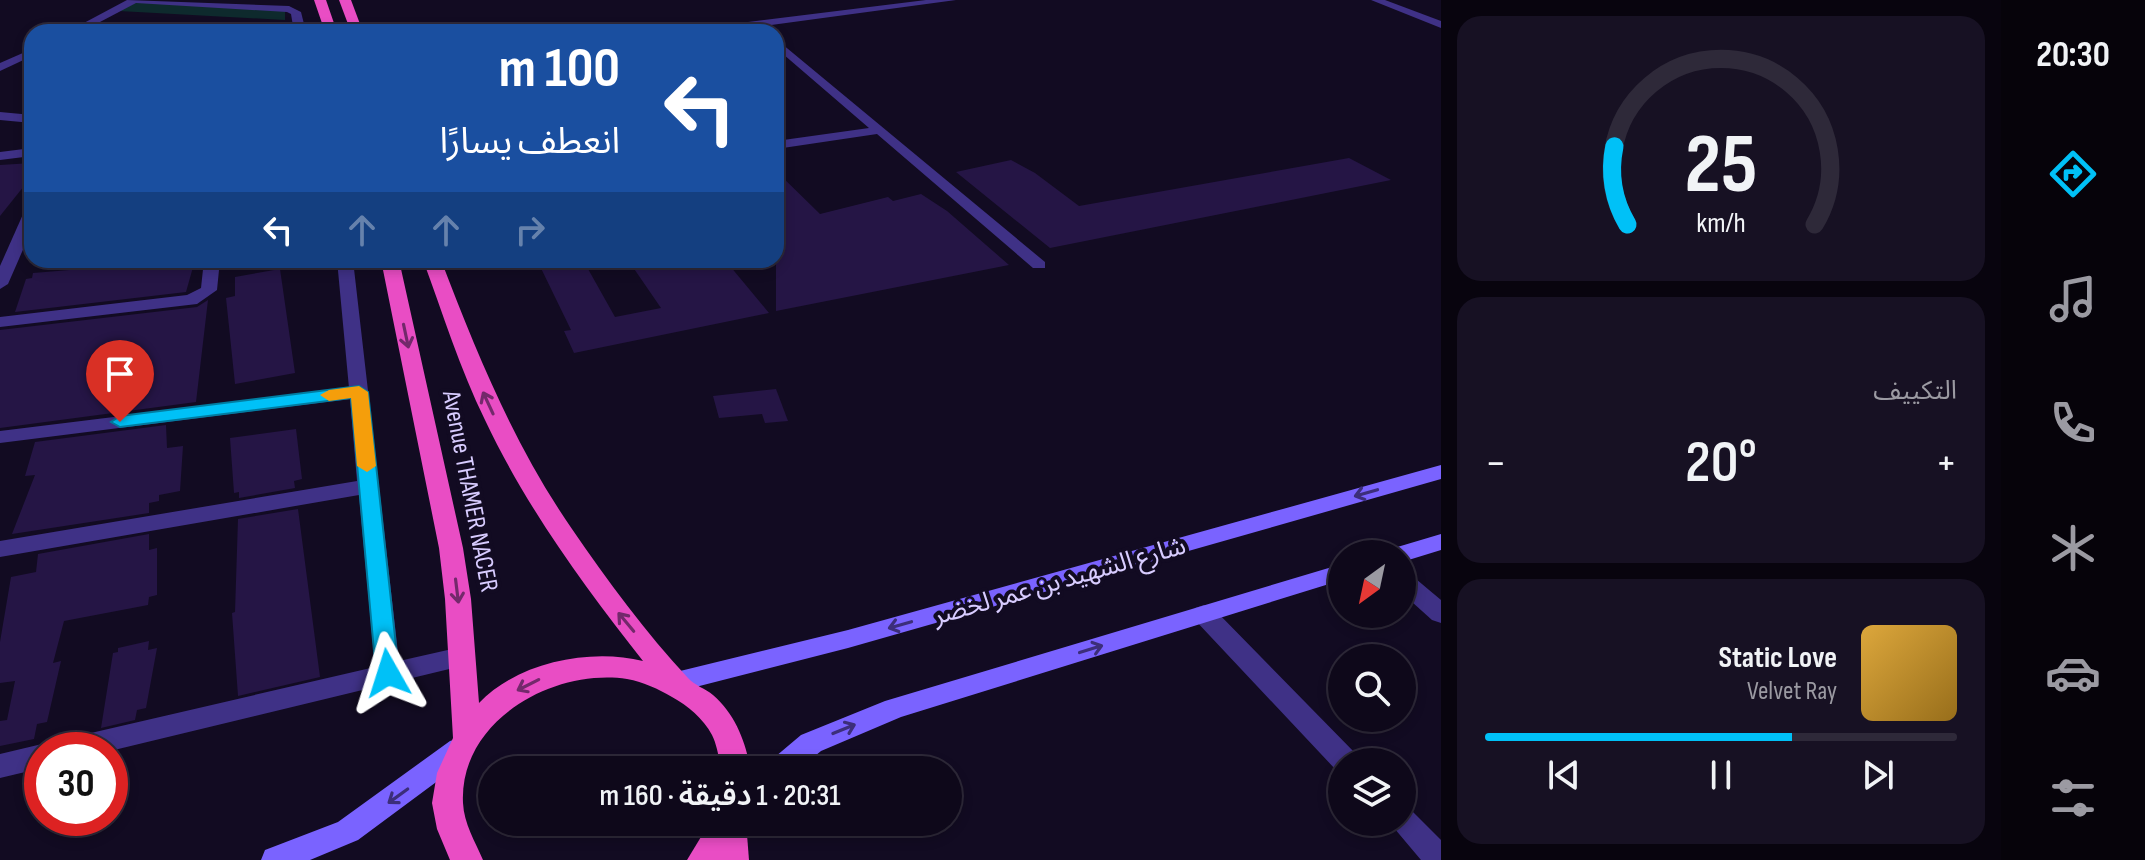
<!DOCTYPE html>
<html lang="ar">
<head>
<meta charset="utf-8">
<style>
  body { margin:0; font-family:"Sofia Sans Condensed","Noto Sans Arabic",sans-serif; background:#171123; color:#f1f3f6; direction:rtl; height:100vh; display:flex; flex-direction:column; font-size:30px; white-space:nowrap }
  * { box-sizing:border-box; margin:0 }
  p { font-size:26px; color:#9b9aa2 }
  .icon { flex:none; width:44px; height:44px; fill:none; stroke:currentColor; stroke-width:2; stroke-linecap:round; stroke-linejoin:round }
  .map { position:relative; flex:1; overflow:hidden; direction:ltr }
  .sheet { display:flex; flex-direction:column; gap:16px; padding:16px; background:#08040e; width:560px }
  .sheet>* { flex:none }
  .guide { position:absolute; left:24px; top:24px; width:760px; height:244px; border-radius:24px; box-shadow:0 4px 12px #0003,0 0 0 2px #2e2939; direction:rtl; background:#1a4fa0; color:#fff; overflow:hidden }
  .needle { width:52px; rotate:213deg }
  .fabs { position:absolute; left:1328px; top:540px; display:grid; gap:16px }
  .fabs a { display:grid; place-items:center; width:88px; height:88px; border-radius:50%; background:#0e081a; box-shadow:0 4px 12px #0003,0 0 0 2px #2e2939; font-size:40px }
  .speed { position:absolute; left:24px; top:732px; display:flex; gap:16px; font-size:40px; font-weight:700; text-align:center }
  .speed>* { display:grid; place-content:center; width:104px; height:104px; border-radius:50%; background:#0e081a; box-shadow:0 4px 12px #0003,0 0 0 2px #2e2939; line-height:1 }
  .speed .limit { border:12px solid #d22; background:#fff; color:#111 }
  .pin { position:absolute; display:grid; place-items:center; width:68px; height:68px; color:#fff; margin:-82px -34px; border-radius:50% 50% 50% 0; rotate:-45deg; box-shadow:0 0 8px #0007 }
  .pin .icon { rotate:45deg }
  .me { position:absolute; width:88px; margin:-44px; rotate:354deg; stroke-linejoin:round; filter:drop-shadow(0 0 6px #0008) }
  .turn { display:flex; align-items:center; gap:28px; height:168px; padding:0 32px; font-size:36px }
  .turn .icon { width:104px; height:104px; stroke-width:2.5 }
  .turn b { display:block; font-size:56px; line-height:68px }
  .lanes { display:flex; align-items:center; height:76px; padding:0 32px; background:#0003; justify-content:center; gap:40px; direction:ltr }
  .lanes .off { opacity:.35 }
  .big { font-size:60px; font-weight:600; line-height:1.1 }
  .sheet .tile { flex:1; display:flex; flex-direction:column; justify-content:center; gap:12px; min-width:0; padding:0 28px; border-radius:24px; background:#171123 }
  .sheet .dial { align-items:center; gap:0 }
  .dial svg { height:208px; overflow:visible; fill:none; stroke:#2e2939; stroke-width:7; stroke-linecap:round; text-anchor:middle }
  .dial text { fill:#f1f3f6; stroke:none }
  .song { display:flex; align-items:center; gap:24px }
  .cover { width:96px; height:96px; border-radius:12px; background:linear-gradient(135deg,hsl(40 70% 55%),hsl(40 70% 35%)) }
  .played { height:8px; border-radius:4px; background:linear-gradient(90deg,#00c1f7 65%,#2e2939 65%) }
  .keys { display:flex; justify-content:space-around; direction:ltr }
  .heat { display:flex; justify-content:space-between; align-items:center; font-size:44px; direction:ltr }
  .trip { position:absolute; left:478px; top:756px; width:484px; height:80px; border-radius:40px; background:#0e081a; box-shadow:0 4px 12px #0003,0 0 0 2px #2e2939; font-weight:600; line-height:80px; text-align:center; direction:rtl }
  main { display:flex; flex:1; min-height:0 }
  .tab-bar { display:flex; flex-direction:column; width:144px; justify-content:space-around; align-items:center; background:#06030a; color:#9b9aa2 }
  .tab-bar .icon { width:56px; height:56px }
  .tab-bar .current { color:#00c1f7 }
  .tab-bar b { font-size:36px; color:#f1f3f6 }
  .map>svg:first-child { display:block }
</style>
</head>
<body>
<main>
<nav class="tab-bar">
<b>20:30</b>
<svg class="icon current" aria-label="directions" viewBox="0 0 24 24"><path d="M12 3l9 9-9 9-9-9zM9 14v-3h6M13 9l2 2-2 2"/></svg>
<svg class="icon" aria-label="music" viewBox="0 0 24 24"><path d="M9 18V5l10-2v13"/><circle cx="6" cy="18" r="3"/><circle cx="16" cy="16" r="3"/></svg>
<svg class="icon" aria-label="phone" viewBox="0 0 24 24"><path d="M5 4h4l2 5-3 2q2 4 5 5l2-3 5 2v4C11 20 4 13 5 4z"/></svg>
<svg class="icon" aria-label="climate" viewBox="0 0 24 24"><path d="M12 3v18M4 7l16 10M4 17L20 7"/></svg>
<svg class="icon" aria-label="car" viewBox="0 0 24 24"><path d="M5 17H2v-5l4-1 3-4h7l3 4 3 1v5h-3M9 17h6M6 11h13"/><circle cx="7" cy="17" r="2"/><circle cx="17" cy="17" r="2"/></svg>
<svg class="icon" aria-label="filters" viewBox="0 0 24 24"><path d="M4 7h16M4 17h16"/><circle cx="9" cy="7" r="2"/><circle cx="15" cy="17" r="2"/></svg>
</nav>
<section class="sheet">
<div class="tile dial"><svg viewBox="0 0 100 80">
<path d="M14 69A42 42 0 1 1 86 69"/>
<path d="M14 69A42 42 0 0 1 9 39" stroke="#00c1f7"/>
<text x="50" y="56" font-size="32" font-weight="700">25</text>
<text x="50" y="72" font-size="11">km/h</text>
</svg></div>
<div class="tile"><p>التكييف</p>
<div class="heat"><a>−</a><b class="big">20°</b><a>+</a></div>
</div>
<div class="tile">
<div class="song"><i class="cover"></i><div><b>Static Love</b><p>Velvet Ray</p></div></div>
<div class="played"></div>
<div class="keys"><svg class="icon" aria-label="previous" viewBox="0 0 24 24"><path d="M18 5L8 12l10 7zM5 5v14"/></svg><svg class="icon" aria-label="pause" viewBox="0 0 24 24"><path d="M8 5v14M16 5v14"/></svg><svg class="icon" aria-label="next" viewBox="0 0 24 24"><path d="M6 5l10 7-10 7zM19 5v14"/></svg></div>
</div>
</section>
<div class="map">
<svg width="1441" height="860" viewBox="0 0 1441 860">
  <rect width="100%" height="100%" fill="#120b22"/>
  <path fill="#0e2a2d" d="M134 2 285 10V20L119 11Z"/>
  <g fill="#251545">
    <path d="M1349 158 1391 180 1050 248 956 172 1011 160 1035 173 1079 206Z"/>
    <path d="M32 163V176L0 216V165Z"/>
    <path d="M776 171 820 214 888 197 893 201 921 194 947 211 1009 265 776 311Z"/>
    <path d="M164 260H195L186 292 15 312 26 279 32 278 33 273 94 268V265L115 262V265H127Z"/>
    <path d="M537 260H583L615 317 661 308 628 260H725L769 313 574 353 564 331 571 330Z"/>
    <path d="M280 269 295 373 235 384 226 298 235 296V277Z"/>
    <path d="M208 300 196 402 0 428V330L197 307Z"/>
    <path d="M776 389 788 421 765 423 762 414 719 418 713 396Z"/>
    <path d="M166 425 167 448 183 446 180 491 159 495V501L149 503V513L12 534 35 475 25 476 35 442Z"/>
    <path d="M296 429 302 479 294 481 295 488 239 498V492L234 493 230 438Z"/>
    <path d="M298 509 320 677 238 696 232 613 235 612 238 519Z"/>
    <path d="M149 534V550L157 548V595L149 597 148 605 64 621 53 663 61 661 47 722 37 724 34 739 0 746V721L7 720 15 681 0 683V642L11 577 36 572 38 554Z"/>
    <path d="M149 641 148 650 157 648 146 708 137 710 135 720 101 728 113 653 118 652V648Z"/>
  </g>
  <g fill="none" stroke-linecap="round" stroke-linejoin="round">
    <g fill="#3f3186" fill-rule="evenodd">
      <path d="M127 0 289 6 301 12 306 32H294L291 14 287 12 136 3 81 32H67Z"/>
      <path d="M926 0H956L719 32H686L692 29Z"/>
      <path d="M776 39 1045 262V268H1033L877 134 776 149V141L869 128 776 48Z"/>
      <path d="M32 49V56L0 71V63Z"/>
      <path d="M0 112 32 115V123L0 120Z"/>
      <path d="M32 148V156L0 160V152Z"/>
      <path d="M32 207V229L8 284 0 289V266L24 212Z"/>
      <path d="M204 260H220L217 290 197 304 0 327V317L187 295 201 288Z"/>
      <path d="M337 260H353L399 661 461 647 470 650 474 657 470 664 110 751 42 750V768L0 778V754L42 744 52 749 55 742 65 739 375 667 359 495 0 557V541L357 481 350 399 0 443V431L349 388Z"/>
      <path d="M1402 572 1410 574 1441 600V623L1432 620 1402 593Z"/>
      <path d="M1204 605 1213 608 1356 754 1360 762H1342V772L1336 770 1195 620 1192 614 1195 608Z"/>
      <path d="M1402 807 1412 811 1441 840V860H1421L1389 822H1402Z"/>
    </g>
    <path fill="#3f3186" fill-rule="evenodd" d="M1371 0H1385L1441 21V28Z"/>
    <g fill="#7a63ff" fill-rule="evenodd">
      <path d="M1441 465V479L848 648 676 692 667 689 663 682 667 675 676 672 848 630Z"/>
      <path d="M1441 534V550L1402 562V554H1391L1394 548Z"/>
      <path d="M1342 564V580L901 717 821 751 798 770H765L769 762 801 735 885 701Z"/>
      <path d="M460 738 470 741 474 749 470 757 358 840 310 860H261L265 850 338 822 450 741Z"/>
    </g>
    <g fill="#e94dc4" fill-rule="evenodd">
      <path d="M314 0H326L337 32H325Z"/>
      <path d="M339 0H351L363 32H351Z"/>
      <path d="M381 260H399L463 548 471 599 479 703C518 662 590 648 643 661 584 586 526 507 485 420 460 369 443 314 423 260H441C477 354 514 445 572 529 607 580 646 633 688 678 694 685 706 689 713 695 736 715 745 741 751 770H721C719 758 717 745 712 735 703 718 688 706 672 697 658 689 644 682 627 679 554 668 459 720 463 803 464 824 475 841 483 860H450L437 829 432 803 437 773 453 738 445 599 439 548Z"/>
      <path d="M710 822H746L749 860H687Z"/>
    </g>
  </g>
  <defs><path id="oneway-shaft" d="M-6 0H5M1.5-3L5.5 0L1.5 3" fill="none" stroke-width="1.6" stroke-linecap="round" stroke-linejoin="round" transform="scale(2)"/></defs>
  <g stroke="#73296b">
    <use href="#oneway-shaft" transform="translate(406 336) rotate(78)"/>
    <use href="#oneway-shaft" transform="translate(488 403) rotate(-115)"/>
    <use href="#oneway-shaft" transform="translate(457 591) rotate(83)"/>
    <use href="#oneway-shaft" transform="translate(626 622) rotate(-130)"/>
    <use href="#oneway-shaft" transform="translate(528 685) rotate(153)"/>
  </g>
  <g stroke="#3c2e7a">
    <use href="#oneway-shaft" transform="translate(1366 493) rotate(164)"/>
    <use href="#oneway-shaft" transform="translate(900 625) rotate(164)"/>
    <use href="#oneway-shaft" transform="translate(1091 649) rotate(-17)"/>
    <use href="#oneway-shaft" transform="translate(844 729) rotate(-22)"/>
    <use href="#oneway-shaft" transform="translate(398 796) rotate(144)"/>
  </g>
  <path fill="#00c1f7" stroke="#007da1" stroke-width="2" d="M359 386 368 392 399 673 396 680 388 683 380 680 376 673 351 398 120 427 111 422 120 416Z"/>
  <path fill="#f59e0b" d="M359 386 368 392 376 466 367 472 357 466 351 398 329 401 320 395 329 390Z"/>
  <g text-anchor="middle" stroke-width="8" stroke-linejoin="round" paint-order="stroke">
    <g font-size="26" fill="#d8ccff" stroke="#120b22">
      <text transform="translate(471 491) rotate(79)" y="9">Avenue THAMER NACER</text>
      <text transform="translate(1059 580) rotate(-16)" y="9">شارع الشهيد بن عمر لخضر</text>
    </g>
  </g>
</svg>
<div class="fabs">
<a><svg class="needle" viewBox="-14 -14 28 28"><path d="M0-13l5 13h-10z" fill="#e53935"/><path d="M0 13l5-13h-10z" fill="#9b9aa2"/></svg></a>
<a><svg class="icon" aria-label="search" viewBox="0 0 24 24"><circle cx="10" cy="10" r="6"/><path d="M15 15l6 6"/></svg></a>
<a><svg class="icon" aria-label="layers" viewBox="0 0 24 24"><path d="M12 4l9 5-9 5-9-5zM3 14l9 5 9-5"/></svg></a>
</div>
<div class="speed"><div class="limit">30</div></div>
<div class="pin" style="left:120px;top:422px;background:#d93025"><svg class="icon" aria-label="arrive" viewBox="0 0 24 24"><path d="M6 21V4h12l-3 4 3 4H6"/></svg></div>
<svg class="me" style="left:388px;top:673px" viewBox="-20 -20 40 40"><path d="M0-17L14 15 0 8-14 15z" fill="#00c1f7" stroke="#fff" stroke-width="4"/></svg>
<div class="trip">20:31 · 1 دقيقة · 160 m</div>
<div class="guide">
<div class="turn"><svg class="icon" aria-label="left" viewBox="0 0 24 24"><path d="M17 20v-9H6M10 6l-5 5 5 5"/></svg><div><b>100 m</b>انعطف يسارًا</div></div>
<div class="lanes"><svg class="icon" aria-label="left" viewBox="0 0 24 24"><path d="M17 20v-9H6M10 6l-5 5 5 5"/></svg><svg class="icon off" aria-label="ahead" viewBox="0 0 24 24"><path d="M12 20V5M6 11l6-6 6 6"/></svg><svg class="icon off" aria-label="ahead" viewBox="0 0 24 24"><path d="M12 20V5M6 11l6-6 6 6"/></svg><svg class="icon off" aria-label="right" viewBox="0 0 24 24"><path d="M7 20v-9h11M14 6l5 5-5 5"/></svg></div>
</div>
</div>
</main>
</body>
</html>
